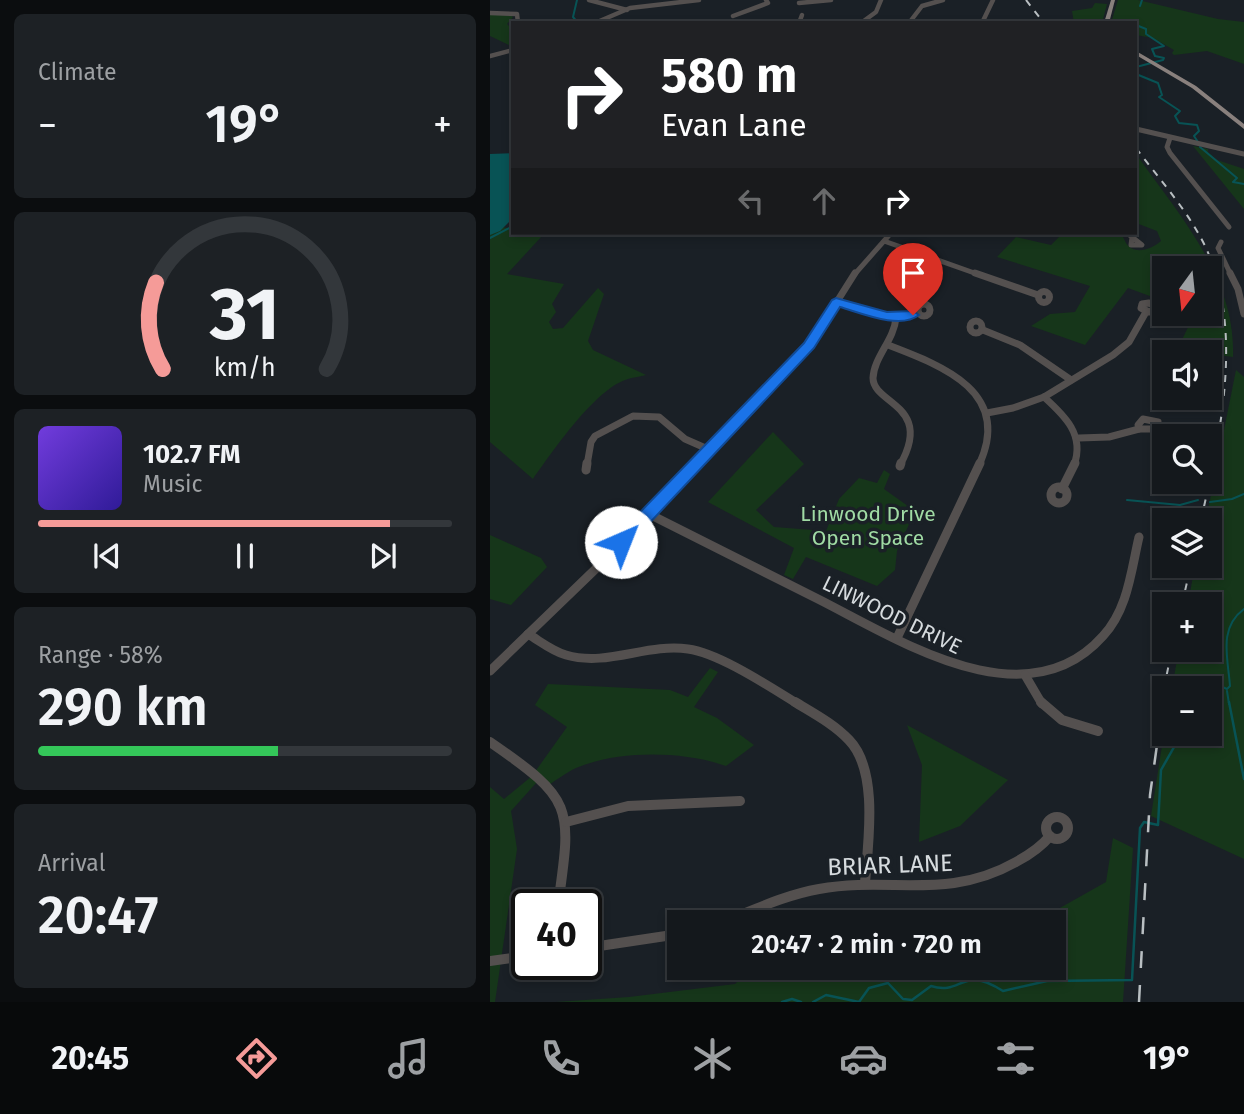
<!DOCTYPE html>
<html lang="en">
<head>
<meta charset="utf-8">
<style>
  body { margin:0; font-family:"Fira Sans",sans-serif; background:#1d2125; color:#f1f3f6; height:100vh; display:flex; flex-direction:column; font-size:26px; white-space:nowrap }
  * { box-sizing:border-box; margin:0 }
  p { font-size:23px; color:#9da0a3 }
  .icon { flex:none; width:38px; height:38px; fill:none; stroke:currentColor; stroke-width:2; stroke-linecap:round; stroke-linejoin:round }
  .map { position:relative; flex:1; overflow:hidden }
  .drawer { display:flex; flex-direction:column; gap:14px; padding:14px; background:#0b0d0f; width:490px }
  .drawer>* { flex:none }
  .hud { position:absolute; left:21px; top:21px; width:626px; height:214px; border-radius:0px; box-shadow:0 4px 10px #0003,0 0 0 2px #33373b; background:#202124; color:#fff; overflow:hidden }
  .needle { width:46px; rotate:195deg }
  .buttons { position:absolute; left:662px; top:256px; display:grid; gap:14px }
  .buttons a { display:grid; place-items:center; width:70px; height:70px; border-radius:0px; background:#14181c; box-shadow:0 4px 10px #0003,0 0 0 2px #33373b; font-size:35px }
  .speed { position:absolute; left:21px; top:889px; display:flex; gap:14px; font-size:35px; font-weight:700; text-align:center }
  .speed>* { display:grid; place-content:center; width:91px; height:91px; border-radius:50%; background:#14181c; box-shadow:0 4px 10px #0003,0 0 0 2px #33373b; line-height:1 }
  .speed .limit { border:4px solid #111; border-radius:10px; background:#fff; color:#111 }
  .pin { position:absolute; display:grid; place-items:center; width:60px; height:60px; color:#fff; margin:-72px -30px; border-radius:50% 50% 50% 0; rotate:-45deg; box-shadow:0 0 7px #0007 }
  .pin .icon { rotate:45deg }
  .me { position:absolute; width:77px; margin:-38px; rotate:44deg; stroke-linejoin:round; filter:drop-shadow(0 0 5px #0008) }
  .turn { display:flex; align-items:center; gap:24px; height:147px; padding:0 35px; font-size:32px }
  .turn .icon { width:91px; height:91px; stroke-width:2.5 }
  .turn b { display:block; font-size:49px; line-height:60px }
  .lanes { display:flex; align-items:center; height:66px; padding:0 35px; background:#0003; justify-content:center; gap:35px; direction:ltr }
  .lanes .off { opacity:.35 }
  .big { font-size:52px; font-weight:600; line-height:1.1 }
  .drawer .widget { flex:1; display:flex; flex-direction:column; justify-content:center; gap:10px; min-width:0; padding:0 24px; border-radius:10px; background:#1d2125 }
  .drawer .dial { align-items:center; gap:0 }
  .dial svg { height:182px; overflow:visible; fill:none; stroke:#33373b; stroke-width:7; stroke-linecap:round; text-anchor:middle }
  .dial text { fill:#f1f3f6; stroke:none }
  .song { display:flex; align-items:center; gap:21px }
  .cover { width:84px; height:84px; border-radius:10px; background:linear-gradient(135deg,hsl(260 70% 55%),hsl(250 70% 35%)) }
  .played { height:7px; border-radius:4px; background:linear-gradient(90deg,#f59b98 85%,#33373b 85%) }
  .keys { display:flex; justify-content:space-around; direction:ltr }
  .heat { display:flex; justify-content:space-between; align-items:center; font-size:38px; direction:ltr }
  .charge { height:10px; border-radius:5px; background:linear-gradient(90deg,#34c759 58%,#33373b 0) }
  .trip { position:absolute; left:177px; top:910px; width:399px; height:70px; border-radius:0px; background:#14181c; box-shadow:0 4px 10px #0003,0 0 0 2px #33373b; font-weight:600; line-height:70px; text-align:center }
  .menu { display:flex; height:112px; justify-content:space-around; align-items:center; background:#080a0b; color:#9da0a3 }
  .menu .icon { width:49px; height:49px }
  .menu .selected { color:#f59b98 }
  .menu b { font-size:32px; color:#f1f3f6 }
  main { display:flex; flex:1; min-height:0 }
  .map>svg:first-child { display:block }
</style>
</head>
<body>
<main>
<section class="drawer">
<div class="widget"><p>Climate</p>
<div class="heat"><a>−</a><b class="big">19°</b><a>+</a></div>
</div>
<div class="widget dial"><svg viewBox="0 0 100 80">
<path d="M14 69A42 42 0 1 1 86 69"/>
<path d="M14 69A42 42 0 0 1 11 31" stroke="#f59b98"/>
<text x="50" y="56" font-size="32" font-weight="700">31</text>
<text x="50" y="72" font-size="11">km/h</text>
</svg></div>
<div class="widget">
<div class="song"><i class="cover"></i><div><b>102.7 FM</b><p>Music</p></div></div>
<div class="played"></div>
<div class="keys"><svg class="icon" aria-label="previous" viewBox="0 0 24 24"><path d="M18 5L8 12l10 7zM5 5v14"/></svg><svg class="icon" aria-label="pause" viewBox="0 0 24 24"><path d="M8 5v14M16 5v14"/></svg><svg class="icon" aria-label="next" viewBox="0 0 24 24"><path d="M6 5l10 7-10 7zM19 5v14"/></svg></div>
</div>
<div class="widget"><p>Range · 58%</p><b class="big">290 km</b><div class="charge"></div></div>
<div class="widget"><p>Arrival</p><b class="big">20:47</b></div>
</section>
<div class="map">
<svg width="754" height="1002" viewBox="0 0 754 1002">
  <rect width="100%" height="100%" fill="#1a2026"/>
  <g fill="#16361a">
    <path d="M628 0H648L728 19 754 22V64L717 51 684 55 682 53 684 50 663 38 646 35V23H621Z"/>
    <path d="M605 3 617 4 612 23H584L582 11 602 8Z"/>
    <path d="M0 14H19L23 17 17 24 23 30V47L0 36Z"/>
    <path d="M703 146 718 149V152L727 160 754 169V209Z"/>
    <path d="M646 154C690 216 746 278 743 357L719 354V352H686L705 313H719V268H674V296L668 299 638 288 595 345 541 326 560 314 585 312 600 286 507 257 526 237 561 245 572 234 570 233H630C633 236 634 239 636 243 644 256 662 249 671 241L667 231 646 223Z"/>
    <path d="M0 225 23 229V233L53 235 17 274 74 284 62 304 66 312 59 322 63 329 73 328 108 288 114 294 98 341 103 350 156 375C149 377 142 377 135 380 104 391 62 452 43 479L0 442Z"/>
    <path d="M746 370 754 377V859L661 816 674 733H719V688H682L689 649H719V604H698L705 565H719V520H716Z"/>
    <path d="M283 432 314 464 266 510 284 527 336 531 349 499 369 478 387 483 394 470 400 474 394 489 425 511 407 551 405 570 387 586 316 557 303 579 294 575 304 548 218 502Z"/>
    <path d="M0 535 51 558 57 567 21 605 0 599Z"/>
    <path d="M220 668 228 672 204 707 227 718 264 745 236 766C193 751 129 750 86 768 75 773 64 782 54 788L47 782 21 811 27 849 5 1002H0V787L14 799 42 776 77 727 45 705 58 684 180 690 198 697Z"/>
    <path d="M417 725 518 780 470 826 429 842 432 765Z"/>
    <path d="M623 838 643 848 633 1002H66L139 997 245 984 263 968H564V922H545L616 882Z"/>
  </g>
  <path fill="#085355" d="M23 153V218L10 231 0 235V154Z"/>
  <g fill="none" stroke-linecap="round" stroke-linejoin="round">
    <g stroke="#085355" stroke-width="2">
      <path d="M87 0 83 17 88 23"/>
      <path d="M650 6 652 0"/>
      <path d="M646 25 656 29V34L674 46 662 49 665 56 674 58 673 60 646 67"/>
      <path d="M646 74 668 83 672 95 669 97 690 111 685 116 689 123 707 125 709 131 704 136 708 142"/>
      <path d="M710 147 747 178 743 182 754 184"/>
      <path d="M0 238 23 226"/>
      <path d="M637 500 690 505 708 500"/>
      <path d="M720 502 742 499 754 494"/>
      <path d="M703 688 706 682H721L737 689 740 686C738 658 728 628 754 609"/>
      <path d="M737 691 739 704"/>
    </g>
    <g stroke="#085355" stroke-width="2.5">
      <path d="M739 702 754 779"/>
      <path d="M292 1002 302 999 311 1002"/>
      <path d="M323 1002 336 995 369 1002 379 988 398 983 413 999 422 1000 441 986C473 996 471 964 513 991L557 981 642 980 650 828 654 822 668 825 671 770 692 733"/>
    </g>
    <g stroke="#54504f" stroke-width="4.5">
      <path d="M99 0 137 10"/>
      <path d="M309 3 341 0"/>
      <path d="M0 13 27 14 28 23"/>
      <path d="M243 16 278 3 276 0"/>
      <path d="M105 23 140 8 209 0"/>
      <path d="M309 23 312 15"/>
      <path d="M371 23 386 12 391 0"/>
      <path d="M419 23 432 6 453 0"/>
      <path d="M492 23 503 0"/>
      <path d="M0 56 23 50"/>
    </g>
    <g stroke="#54504f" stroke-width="5">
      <path d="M646 129 754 154"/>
      <path d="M680 138 677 147 680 153 739 227"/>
      <path d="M637 233 652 245H641L642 237"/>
      <path d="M394 241 490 275"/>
      <path d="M731 242 728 248 741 275"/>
      <path d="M364 275 401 233"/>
    </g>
    <g stroke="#54504f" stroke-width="7">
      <path d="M485 273 548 295"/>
      <path d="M740 273 748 289 754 314"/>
      <circle cx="554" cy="297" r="5.5"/>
      <path d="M346 302 406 318 428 312"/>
      <path d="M659 303 665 306V311L659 312 651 308 652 304Z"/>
      <circle cx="434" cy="310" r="6"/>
      <path d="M406 318C404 340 384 357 383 378 383 404 444 405 410 465"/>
      <circle cx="486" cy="327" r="6"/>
      <path d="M493 330 530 345 581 380"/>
      <path d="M398 345C453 366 523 392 489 465"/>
      <path d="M554 397C575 416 595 435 584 465"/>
      <path d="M497 413 523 408 554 397 623 355 639 342 656 312"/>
      <path d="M653 419 668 422 666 429H649L648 425Z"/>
      <path d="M589 438 619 437 649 429"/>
      <path d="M97 465 101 442 105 436 143 416 169 417 195 439 220 450"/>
      <path d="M206 465 319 346 365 273"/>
    </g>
    <g stroke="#54504f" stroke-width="9">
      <path d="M410 466 411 463"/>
      <path d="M96 470 97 463"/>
      <circle cx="569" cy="495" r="8"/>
      <path d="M572 489 585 463"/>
      <path d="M159 514C215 542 270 570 326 598 406 638 535 724 613 636 638 609 641 571 649 537"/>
      <path d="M38 634C50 641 62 651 76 655 117 667 157 643 198 649 229 653 280 687 308 704"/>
      <path d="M407 638 490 463"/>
      <path d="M0 671 118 557 207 463"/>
      <path d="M535 675 552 704"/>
    </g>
    <g stroke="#54504f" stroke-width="10">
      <path d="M305 702C323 713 344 724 359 740 389 771 378 843 375 883"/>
      <path d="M551 702 572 720 608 731"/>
      <path d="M0 742C84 800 82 806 68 905"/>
      <circle cx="567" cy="828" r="11"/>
      <path d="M76 822 138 806 250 801"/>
      <path d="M233 922C264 910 295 895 329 889 401 876 457 901 526 862 539 855 551 847 560 836"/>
      <path d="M96 948 189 934"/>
      <path d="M0 961 37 956"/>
    </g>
    <g fill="#89807d" fill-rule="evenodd">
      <path d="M621 0H625L619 23H614Z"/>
      <path d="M646 51 706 86 754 124V129L702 88 646 55Z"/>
    </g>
    <g stroke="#b9bfc2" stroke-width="2" stroke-dasharray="7 7" stroke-linecap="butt">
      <path d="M536 0 554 23"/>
      <path d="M646 148C670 180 699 212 716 248 754 332 730 435 711 520"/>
      <path d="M692 604 701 565"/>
      <path d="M674 688 682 649"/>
      <path d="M672 704 674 692"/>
    </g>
    <path stroke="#b9bfc2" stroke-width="2.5" stroke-dasharray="17 17" stroke-linecap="butt" d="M649 1002 660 795 673 702"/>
  </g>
  <path fill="#1a73e8" stroke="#114b97" stroke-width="2" d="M346 298 397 312 423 311 429 315C410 330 371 313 350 307L324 348 137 547H125L123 542 125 538 314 343 342 300Z"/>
  <g text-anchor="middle" stroke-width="7" stroke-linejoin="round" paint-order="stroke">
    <g font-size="21" fill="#a0dba4" stroke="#1a2026">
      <text x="378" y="521">Linwood Drive<tspan x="378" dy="24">Open Space</tspan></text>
    </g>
    <g font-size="21" fill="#d6dbde" stroke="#1a2026">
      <text transform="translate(402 615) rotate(26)" y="7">LINWOOD DRIVE</text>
    </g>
    <g font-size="24" fill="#d6dbde" stroke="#1a2026">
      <text transform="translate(400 865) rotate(-2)" y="8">BRIAR LANE</text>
    </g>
  </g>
</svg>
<div class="buttons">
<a><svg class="needle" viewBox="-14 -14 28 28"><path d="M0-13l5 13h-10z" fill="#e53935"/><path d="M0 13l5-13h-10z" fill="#9da0a3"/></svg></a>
<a><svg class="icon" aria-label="sound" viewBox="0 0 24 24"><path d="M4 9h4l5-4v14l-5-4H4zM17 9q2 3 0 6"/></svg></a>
<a><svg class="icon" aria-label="search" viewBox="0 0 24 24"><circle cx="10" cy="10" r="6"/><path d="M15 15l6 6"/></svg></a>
<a><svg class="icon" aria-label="layers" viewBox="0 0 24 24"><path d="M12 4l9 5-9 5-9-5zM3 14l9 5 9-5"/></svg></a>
<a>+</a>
<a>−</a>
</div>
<div class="speed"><div class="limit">40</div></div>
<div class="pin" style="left:423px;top:315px;background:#d93025"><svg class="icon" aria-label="arrive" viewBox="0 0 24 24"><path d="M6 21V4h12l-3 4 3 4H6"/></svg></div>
<svg class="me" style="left:131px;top:542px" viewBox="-20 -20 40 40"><circle r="19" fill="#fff"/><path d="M0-13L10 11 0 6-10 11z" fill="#1a73e8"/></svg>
<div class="trip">20:47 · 2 min · 720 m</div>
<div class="hud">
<div class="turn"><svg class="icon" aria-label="right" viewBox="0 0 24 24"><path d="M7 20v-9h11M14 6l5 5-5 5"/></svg><div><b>580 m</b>Evan Lane</div></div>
<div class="lanes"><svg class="icon off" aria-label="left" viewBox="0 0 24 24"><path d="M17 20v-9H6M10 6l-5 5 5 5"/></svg><svg class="icon off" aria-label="ahead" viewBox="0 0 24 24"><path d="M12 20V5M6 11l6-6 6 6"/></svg><svg class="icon" aria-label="right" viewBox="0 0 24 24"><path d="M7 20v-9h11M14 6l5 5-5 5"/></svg></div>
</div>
</div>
</main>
<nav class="menu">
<b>20:45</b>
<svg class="icon selected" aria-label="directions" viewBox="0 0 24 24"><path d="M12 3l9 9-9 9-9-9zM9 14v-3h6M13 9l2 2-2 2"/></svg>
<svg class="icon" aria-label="music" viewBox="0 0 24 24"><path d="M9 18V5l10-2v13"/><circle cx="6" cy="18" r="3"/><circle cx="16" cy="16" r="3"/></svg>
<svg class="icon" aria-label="phone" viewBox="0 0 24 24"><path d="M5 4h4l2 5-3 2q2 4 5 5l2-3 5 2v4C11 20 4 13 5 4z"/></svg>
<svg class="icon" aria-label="climate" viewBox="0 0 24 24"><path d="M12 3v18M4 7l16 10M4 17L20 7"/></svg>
<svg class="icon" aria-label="car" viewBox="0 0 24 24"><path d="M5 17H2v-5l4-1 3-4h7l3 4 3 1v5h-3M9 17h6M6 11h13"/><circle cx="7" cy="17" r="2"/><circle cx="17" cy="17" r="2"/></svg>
<svg class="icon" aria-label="filters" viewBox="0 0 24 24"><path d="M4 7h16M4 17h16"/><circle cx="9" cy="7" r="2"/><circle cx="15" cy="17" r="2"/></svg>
<b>19°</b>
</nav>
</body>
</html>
